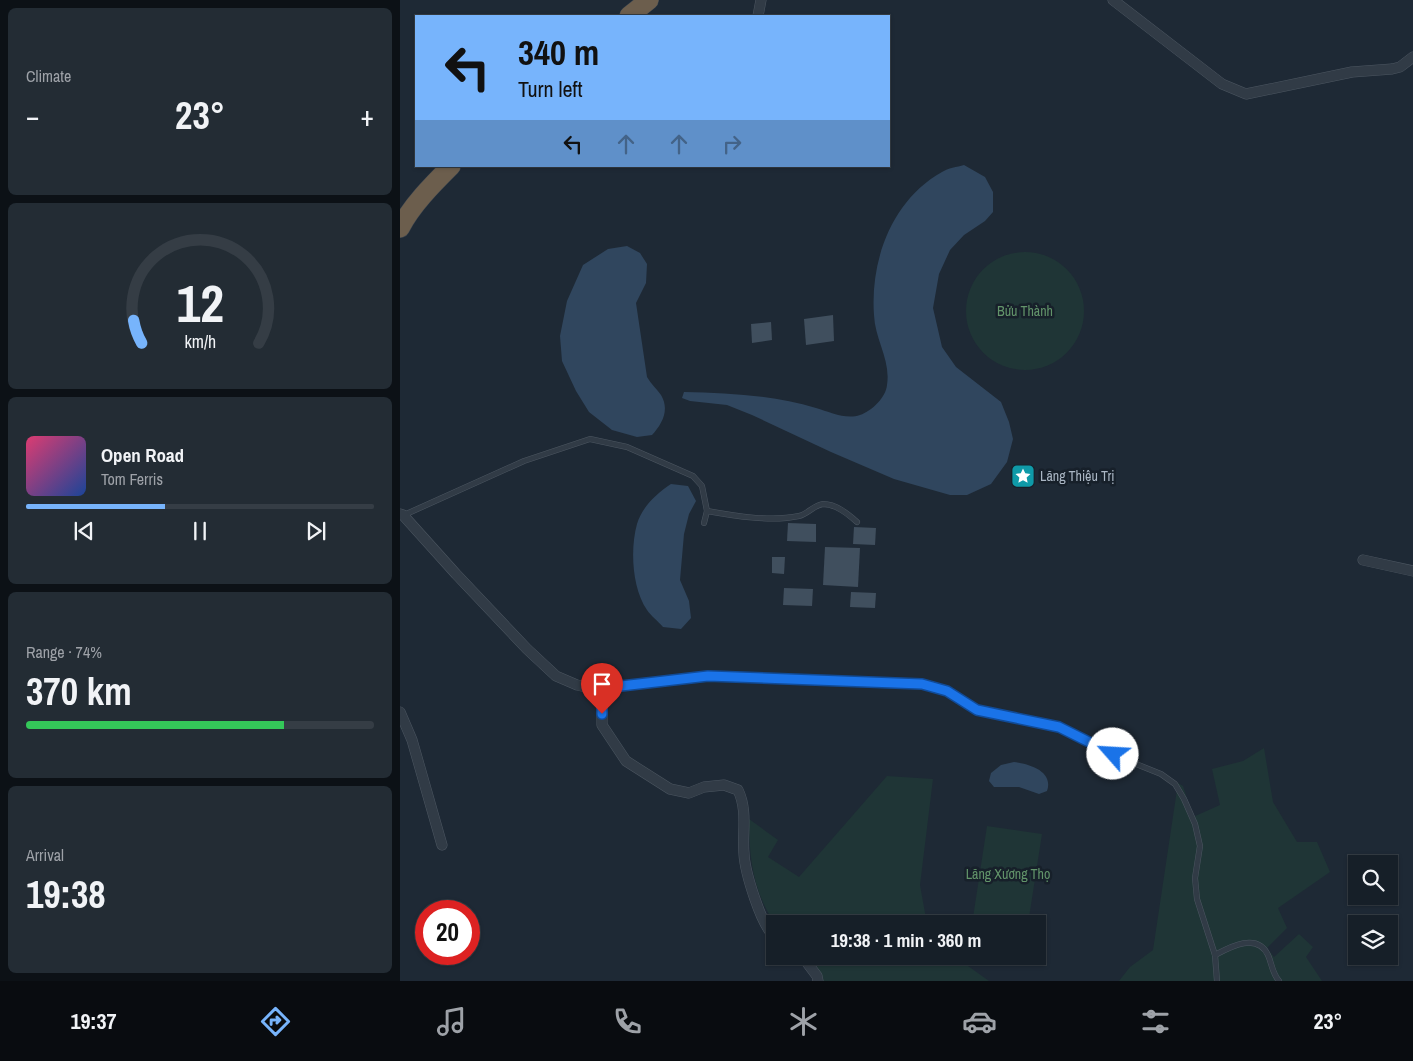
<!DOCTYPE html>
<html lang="en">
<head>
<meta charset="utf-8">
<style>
  body { margin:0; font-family:"Archivo Narrow",sans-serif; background:#232c34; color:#f1f3f6; height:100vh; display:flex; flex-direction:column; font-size:19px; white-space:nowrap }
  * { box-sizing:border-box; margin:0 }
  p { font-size:16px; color:#9ea2a8 }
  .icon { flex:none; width:28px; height:28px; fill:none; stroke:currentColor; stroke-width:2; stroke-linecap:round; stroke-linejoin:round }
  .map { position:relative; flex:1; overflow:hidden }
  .sheet { display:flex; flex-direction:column; gap:8px; padding:8px; background:#0c1116; width:400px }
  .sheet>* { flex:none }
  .guide { position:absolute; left:15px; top:15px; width:475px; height:152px; border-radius:0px; box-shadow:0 1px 4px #0004,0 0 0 1px #353d45; background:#77b4fc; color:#111; overflow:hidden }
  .tools { position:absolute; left:948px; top:855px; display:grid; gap:10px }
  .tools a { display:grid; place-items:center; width:50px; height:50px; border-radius:0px; background:#161f28; box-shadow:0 1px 4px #0004,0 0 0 1px #353d45; font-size:25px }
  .speed { position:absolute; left:15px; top:900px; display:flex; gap:10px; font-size:25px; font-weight:700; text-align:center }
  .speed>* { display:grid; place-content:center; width:65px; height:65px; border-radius:50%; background:#161f28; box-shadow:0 1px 4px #0004,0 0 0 1px #353d45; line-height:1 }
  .speed .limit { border:8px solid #d22; background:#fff; color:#111 }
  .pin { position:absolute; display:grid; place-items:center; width:42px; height:42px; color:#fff; margin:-51px -21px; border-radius:50% 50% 50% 0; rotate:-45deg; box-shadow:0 0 5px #0007 }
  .pin .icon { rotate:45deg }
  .me { position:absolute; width:55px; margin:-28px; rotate:296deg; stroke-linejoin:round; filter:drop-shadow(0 0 4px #0008) }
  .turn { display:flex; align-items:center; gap:18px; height:105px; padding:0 20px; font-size:22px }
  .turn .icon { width:65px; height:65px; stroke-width:2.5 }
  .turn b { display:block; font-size:35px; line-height:42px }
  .lanes { display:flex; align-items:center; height:48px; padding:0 20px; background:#0003; justify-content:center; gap:25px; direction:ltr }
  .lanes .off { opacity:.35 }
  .big { font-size:38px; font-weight:700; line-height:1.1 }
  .sheet .tile { flex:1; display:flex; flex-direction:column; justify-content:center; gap:8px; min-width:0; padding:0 18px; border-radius:8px; background:#232c34 }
  .sheet .dial { align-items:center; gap:0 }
  .dial svg { height:130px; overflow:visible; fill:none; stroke:#353d45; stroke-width:7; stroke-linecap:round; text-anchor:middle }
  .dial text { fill:#f1f3f6; stroke:none }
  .song { display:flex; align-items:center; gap:15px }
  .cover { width:60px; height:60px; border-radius:8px; background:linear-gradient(135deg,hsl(340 70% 55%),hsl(220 70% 35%)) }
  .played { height:5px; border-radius:2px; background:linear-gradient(90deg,#77b4fc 40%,#353d45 40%) }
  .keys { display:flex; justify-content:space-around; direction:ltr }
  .heat { display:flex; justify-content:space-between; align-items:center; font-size:28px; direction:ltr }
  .charge { height:8px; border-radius:4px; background:linear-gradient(90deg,#34c759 74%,#353d45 0) }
  .trip { position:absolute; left:366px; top:915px; width:280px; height:50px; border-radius:0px; background:#161f28; box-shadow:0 1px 4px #0004,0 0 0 1px #353d45; font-weight:700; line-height:50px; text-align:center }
  .tab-bar { display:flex; height:80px; justify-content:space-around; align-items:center; background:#090c10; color:#9ea2a8 }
  .tab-bar .icon { width:35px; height:35px }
  .tab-bar .current { color:#77b4fc }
  .tab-bar b { font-size:22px; color:#f1f3f6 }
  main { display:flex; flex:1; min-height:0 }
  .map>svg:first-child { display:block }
</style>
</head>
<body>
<main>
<section class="sheet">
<div class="tile"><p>Climate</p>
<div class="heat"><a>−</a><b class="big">23°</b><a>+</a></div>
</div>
<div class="tile dial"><svg viewBox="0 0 100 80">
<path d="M14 69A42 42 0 1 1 86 69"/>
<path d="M14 69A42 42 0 0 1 9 55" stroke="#77b4fc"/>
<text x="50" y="56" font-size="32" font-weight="700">12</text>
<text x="50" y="72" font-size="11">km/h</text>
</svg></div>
<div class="tile">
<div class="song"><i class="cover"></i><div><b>Open Road</b><p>Tom Ferris</p></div></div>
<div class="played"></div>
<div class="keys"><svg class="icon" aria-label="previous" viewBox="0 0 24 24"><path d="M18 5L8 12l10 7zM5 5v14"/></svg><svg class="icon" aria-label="pause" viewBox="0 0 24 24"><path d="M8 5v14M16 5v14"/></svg><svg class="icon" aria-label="next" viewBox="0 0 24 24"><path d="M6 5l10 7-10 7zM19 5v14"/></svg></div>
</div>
<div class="tile"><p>Range · 74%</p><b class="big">370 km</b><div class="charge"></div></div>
<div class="tile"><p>Arrival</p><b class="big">19:38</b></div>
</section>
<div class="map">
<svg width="1013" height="981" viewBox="0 0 1013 981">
  <rect width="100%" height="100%" fill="#1e2935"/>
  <g fill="#1f3536">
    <circle cx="625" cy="311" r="59"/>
    <path d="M864 748 873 802 897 842H917L930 872 878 908 887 928 867 948 874 957 899 934 913 947 906 957 922 981H719L730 967 753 950 778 783 783 786 793 817 820 805 812 769 843 761Z"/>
    <path d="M487 776 533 779 520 885 527 924H375C353 891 349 858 349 819L378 840 368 857 399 877Z"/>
    <path d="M587 826 642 834 628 924H572Z"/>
    <path d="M409 956H554L589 981H422L415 961Z"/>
  </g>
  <g fill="#30465e">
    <path d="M564 165 585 177 593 192V212L585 221 564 235 550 250 539 274 533 308 542 347 556 367 601 402 609 422 613 439 607 462 591 484 567 495H550L494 479 431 452 352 415 327 405 290 401 282 398 284 392C328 393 373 395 416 408 430 412 446 420 460 415 472 411 486 397 487 385 491 360 475 340 474 315 470 260 492 200 542 172 548 168 557 167 564 165Z"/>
    <path d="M227 246 240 253 247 264 246 283 236 303 247 377C251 384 257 389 261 395 270 410 262 424 252 435L237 437 212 430 189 412 176 391 162 361 160 336 167 301 183 265 208 249Z"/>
    <path d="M271 484 288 486 296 501 289 514 284 534 280 580 289 601 291 618 281 629 263 627C258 621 251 616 247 610 232 588 230 549 237 524 242 507 257 493 271 484Z"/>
    <path d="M614 762C629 764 654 771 647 791L639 794 619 787H594L589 781 591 773 601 765Z"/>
  </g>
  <g fill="#404f5e">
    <path d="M433 315 434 341 406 345 404 319Z"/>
    <path d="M371 322 372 340 352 343 351 324Z"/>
    <path d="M388 523 416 524V542L387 541Z"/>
    <path d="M454 527 476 528 475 545 453 544Z"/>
    <path d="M425 547 460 548 458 587 423 585Z"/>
    <path d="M372 557H385L384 574 372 573Z"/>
    <path d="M384 588 413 589 412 606 383 605Z"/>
    <path d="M451 592 476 593 475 608 450 607Z"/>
  </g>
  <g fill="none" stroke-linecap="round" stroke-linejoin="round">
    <g stroke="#4c5661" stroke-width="6">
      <g id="lane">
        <path d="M307 511C335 516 371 522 399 516 408 514 414 505 423 504 436 504 448 514 457 522"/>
        <path d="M4 515 124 461 190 439 227 447 293 476 302 486 307 511 304 523"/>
        <path d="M195 689 308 676 523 684 547 691 577 710 659 727 731 762 761 774 775 784 784 799 795 824 800 846 795 878 797 899 815 955 817 981"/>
        <path d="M815 955C830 947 857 932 868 955 872 964 872 973 879 981"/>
      </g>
    </g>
    <g stroke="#4c5661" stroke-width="11">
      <g id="street">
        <path d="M713 0 822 84 846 94 952 72 992 69 1000 67 1013 57"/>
        <path d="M358 16 361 0"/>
        <path d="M0 514 3 515 56 574 127 649 156 676 177 685 195 689 202 703V725L226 761 270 789 289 793 304 787 324 785 338 790C348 811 342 832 344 854 345 872 361 926 375 937"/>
        <path d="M963 560 1013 571"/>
        <path d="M0 712 12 740 42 845"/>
        <path d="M402 956 417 976 418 981"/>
      </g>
    </g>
    <g stroke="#3c4650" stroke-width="20">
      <g id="highway">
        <path d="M229 16 249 0"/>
        <path d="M0 228C12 205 32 185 51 166"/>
      </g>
    </g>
    <use href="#lane" stroke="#313b46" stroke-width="5"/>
    <use href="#street" stroke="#313b46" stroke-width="10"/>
    <use href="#highway" stroke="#6c5e4d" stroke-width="19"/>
  </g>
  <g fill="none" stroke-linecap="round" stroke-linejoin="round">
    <g stroke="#114b97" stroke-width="12">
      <path id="route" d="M202 714V703L195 689 308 676 522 684 547 691 577 710 659 727 713 754"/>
    </g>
    <use href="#route" stroke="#1a73e8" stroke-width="9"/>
  </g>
  <defs>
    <g id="sight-square" transform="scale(1.25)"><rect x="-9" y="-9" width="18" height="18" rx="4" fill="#0f9aa8" stroke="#17202a"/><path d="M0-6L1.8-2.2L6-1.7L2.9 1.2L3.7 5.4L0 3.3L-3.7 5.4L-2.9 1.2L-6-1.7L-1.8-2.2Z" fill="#fff"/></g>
  </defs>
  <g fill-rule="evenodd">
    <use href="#sight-square" x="623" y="476"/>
  </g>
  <g text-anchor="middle" stroke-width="5" stroke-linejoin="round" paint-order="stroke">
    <g font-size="14" fill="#62946a" stroke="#17202a">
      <text x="625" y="316">Bửu Thành</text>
      <text x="608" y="879">Lăng Xương Thọ</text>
    </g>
    <g font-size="14" fill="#aab6c4" stroke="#17202a" text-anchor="start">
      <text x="640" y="481">Lăng Thiệu Trị</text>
    </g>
  </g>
</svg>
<div class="tools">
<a><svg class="icon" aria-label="search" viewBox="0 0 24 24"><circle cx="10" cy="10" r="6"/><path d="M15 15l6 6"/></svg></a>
<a><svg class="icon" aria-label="layers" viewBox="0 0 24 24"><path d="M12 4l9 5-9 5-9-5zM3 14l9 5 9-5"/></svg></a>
</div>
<div class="speed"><div class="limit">20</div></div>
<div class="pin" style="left:202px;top:714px;background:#d93025"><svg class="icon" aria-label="arrive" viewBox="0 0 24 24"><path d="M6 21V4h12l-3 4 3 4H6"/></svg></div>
<svg class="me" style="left:713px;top:754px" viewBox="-20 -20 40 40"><circle r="19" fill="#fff"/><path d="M0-13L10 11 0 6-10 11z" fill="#1a73e8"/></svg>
<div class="trip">19:38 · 1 min · 360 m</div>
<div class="guide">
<div class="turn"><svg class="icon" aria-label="left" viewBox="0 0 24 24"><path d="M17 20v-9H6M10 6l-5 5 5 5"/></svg><div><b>340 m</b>Turn left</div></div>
<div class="lanes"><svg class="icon" aria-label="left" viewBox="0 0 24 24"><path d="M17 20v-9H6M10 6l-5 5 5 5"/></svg><svg class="icon off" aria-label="ahead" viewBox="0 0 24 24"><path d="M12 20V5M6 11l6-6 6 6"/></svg><svg class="icon off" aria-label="ahead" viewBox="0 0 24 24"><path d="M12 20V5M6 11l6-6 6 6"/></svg><svg class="icon off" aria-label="right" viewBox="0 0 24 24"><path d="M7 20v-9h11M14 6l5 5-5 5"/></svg></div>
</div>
</div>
</main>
<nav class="tab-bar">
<b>19:37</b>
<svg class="icon current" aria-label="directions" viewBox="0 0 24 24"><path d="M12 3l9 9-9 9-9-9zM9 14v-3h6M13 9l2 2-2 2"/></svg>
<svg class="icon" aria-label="music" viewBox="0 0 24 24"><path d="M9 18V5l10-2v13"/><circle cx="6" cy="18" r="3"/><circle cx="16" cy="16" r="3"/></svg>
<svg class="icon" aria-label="phone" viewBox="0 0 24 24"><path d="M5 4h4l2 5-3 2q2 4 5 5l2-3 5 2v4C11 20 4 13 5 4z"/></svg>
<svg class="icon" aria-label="climate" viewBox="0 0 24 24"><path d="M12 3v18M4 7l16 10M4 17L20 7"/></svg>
<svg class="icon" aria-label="car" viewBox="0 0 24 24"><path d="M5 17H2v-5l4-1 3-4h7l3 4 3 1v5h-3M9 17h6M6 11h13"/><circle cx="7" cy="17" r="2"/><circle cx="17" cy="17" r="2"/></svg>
<svg class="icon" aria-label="filters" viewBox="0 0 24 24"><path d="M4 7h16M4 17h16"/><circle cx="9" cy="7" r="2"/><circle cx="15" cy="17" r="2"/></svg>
<b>23°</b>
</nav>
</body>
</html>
